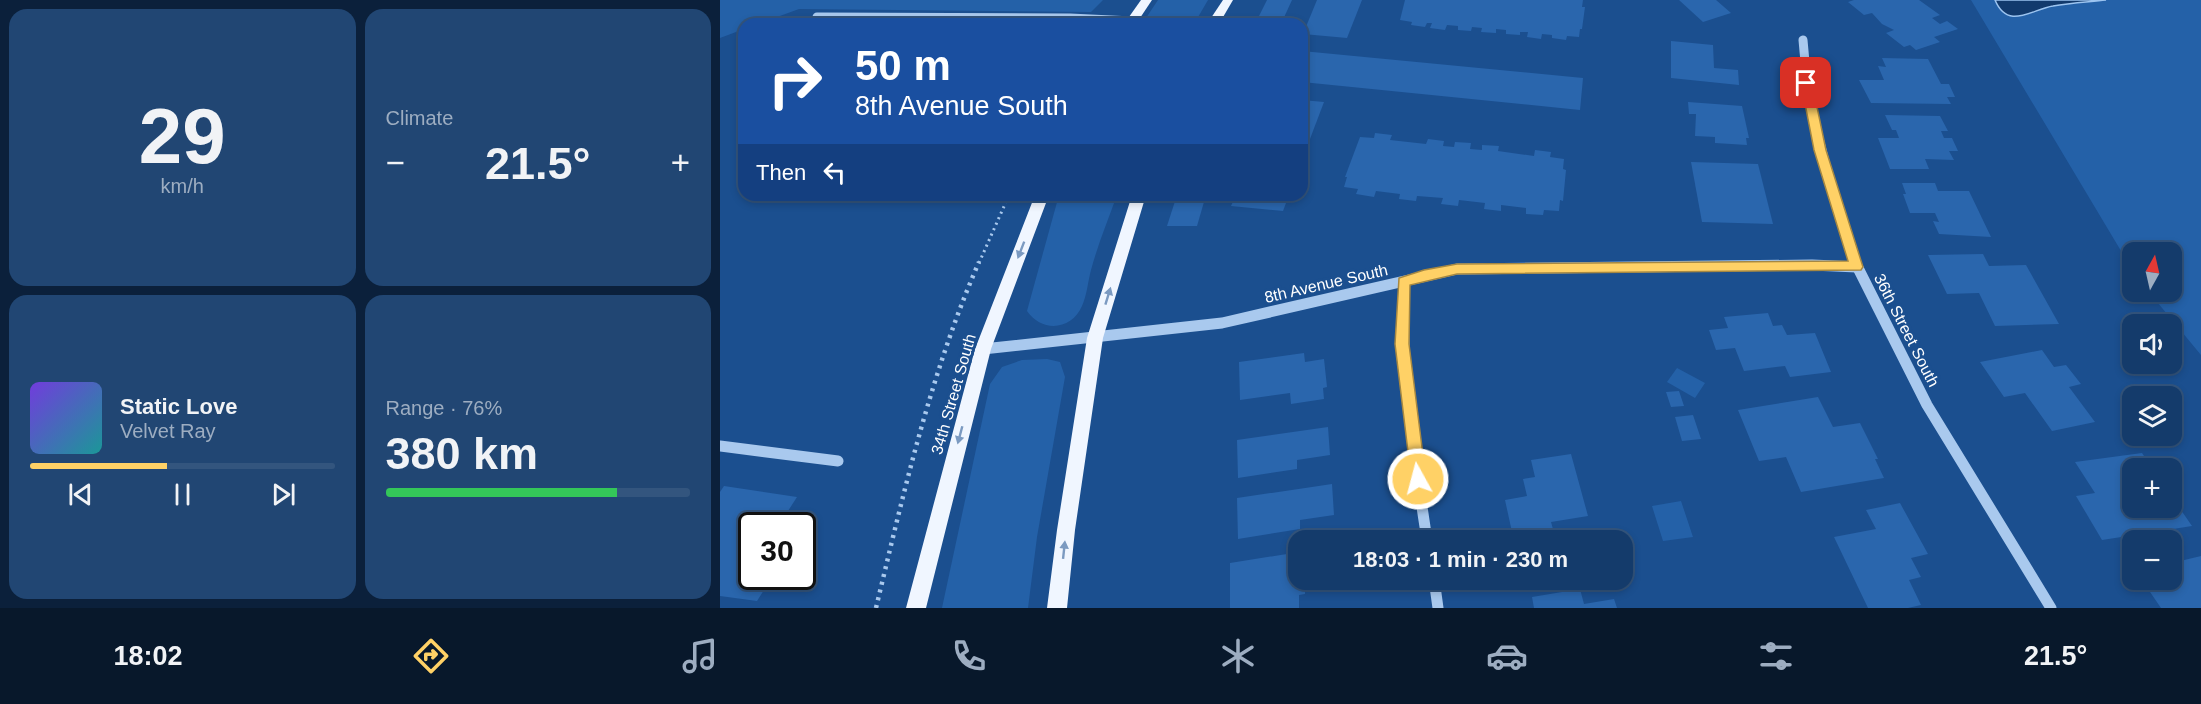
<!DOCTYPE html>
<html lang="en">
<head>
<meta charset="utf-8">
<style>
  body { margin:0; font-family:Helvetica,sans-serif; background:#214673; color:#f1f3f6; height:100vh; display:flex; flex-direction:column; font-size:22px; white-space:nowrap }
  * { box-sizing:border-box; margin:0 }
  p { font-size:20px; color:#9dadc1 }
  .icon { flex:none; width:33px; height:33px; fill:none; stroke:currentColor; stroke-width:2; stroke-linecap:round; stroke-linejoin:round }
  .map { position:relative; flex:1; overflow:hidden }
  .sheet { display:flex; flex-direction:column; gap:9px; padding:9px; background:#0b203b; width:720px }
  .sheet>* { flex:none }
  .guide { position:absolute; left:18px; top:18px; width:570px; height:183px; border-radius:18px; box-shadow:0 3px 9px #0003,0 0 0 2px #33557e; background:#1a4fa0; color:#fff; overflow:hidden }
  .needle { width:39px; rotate:8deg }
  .fabs { position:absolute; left:1402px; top:242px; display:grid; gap:12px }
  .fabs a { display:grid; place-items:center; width:60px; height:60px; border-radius:12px; background:#143b6b; box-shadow:0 3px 9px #0003,0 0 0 2px #33557e; font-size:30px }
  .speed { position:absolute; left:18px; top:512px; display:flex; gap:12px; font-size:30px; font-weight:700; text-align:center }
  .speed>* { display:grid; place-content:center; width:78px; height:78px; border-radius:50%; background:#143b6b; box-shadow:0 3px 9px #0003,0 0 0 2px #33557e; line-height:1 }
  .speed .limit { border:3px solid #111; border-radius:9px; background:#fff; color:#111 }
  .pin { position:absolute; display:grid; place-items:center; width:51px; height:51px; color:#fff; margin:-26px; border-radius:12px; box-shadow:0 3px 9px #0006 }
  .me { position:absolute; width:66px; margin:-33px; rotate:353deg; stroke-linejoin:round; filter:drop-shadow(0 0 4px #0008) }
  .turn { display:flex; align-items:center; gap:21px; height:126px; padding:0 18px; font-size:27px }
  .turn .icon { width:78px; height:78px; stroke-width:2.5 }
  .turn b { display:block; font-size:42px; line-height:51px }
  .then { display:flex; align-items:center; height:57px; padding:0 18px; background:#0003; gap:12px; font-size:22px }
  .big { font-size:45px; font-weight:600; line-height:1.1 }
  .sheet .card { flex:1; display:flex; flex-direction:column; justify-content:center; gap:9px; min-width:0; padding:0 21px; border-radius:18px; background:#214673 }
  .sheet .dial { align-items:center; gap:0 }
  .dial b { font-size:78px; line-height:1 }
  .song { display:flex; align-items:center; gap:18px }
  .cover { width:72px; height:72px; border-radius:9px; background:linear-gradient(135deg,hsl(260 70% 55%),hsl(180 70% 35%)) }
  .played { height:6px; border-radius:3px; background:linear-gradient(90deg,#ffd166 45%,#33557e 45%) }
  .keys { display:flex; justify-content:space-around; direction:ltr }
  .heat { display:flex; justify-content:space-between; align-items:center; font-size:33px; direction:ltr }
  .charge { height:9px; border-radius:4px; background:linear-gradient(90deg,#34c759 76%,#33557e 0) }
  .sheet .tiles { flex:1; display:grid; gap:9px; grid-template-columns:repeat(2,1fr) }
  .trip { position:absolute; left:568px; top:530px; width:345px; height:60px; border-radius:18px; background:#143b6b; box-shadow:0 3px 9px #0003,0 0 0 2px #33557e; font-weight:600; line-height:60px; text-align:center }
  .dock { display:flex; height:96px; justify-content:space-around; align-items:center; background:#08182b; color:#9dadc1 }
  .dock .icon { width:42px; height:42px }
  .dock .selected { color:#ffd166 }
  .dock b { font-size:27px; color:#f1f3f6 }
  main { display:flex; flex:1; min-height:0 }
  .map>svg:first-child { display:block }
</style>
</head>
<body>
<main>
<section class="sheet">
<div class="tiles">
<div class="card dial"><b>29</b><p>km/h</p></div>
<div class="card"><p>Climate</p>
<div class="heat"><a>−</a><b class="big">21.5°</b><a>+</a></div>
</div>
<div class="card">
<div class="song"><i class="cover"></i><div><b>Static Love</b><p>Velvet Ray</p></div></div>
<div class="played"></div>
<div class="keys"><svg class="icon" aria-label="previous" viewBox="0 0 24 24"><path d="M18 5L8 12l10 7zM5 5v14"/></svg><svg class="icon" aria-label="pause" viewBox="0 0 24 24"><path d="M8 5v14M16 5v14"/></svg><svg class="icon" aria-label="next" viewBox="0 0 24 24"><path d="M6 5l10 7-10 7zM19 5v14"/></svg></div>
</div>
<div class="card"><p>Range · 76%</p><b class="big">380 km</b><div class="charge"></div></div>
</div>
</section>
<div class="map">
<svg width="1481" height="608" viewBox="0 0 1481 608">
  <rect width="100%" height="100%" fill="#1b4f8f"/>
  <g fill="#2461a8">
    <path d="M0 0H383L371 12 79 9 38 24H24V29L0 38Z"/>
    <path d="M438 0H488L474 24H422Z"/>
    <path d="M1251 0H1481V355L1428 291H1452V252H1413V271Z"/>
    <path d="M339 195H397C388 220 378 244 371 270 368 281 367 295 362 306 352 330 322 333 307 311Z"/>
    <path d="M327 359 340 362 345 377 317 537 308 608H222L270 384 282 367 302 360Z"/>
    <path d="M957 368 985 383 975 398 947 382Z"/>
    <path d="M961 501 973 537 943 541 932 506Z"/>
  </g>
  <path fill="#123a6d" stroke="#9cc4f0" stroke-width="1.5" d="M1275 0H1386C1368 2 1350 3 1333 6 1312 9 1288 31 1275 0Z"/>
  <g fill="#2a66ad">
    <path d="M547 0H572L561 24H535Z"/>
    <path d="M597 0H642L627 38 583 34Z"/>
    <path d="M685 0H863L862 7H865L862 29H860L859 37 847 36 846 40 832 38V35L822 34 821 39 807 37 808 32H800V35L786 34V30L776 29V33L761 32 762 28 752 27 751 31 738 30V26L727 25 725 30 710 28 712 23H707L705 27 691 25 692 22 680 20Z"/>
    <path d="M959 0H996L1011 13 983 22Z"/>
    <path d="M1134 0H1199L1220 15 1212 18 1220 24 1227 21 1238 29 1214 37 1220 42 1196 50 1190 45 1184 47 1166 33 1174 30 1162 24 1152 13 1144 15 1128 2Z"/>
    <path d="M951 41 993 45 994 68 1018 70 1019 85 951 78Z"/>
    <path d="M582 51 863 78 860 110 582 82Z"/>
    <path d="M1162 58 1208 59 1221 84H1229L1235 97H1227L1231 104 1151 103 1139 80H1164L1158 66 1166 67Z"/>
    <path d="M582 100 604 102 582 160Z"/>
    <path d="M968 102 1022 106 1029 138H1026L1027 145 995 143V137L975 136 976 114H969Z"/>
    <path d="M1165 115 1220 116 1228 131H1221L1224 138H1232L1238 151H1229L1234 160 1205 159 1209 169H1170L1158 138H1179L1176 130H1172Z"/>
    <path d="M655 133 672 135 670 140 706 144 708 139 724 141 723 146 734 147 735 142 751 143 750 149 762 150V145L779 146 778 151 814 156 815 150 831 152 830 157 844 159 843 169 846 170 843 201 840 200 839 211 824 210 823 215 806 214V208L781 205V211L764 209 765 203 739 200 738 206 721 204 723 198 697 196 696 201 679 199 680 194 656 191 654 197 636 194 638 189 624 187 627 177H625L640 137 654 138Z"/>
    <path d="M971 162 1038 164 1053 224 982 222Z"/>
    <path d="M1182 183H1215L1218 191H1249L1271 237 1219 234 1213 221 1219 222 1215 213H1190L1183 194H1186Z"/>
    <path d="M457 195H486L477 226H447Z"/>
    <path d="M516 195H569L563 211 511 206Z"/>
    <path d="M1263 254 1269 266 1306 265 1339 324 1275 326 1259 293 1227 294 1208 255Z"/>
    <path d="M1048 313 1053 326 1062 325 1067 335 1095 333 1111 372 1070 377 1065 366 1024 371 1015 348 996 350 989 330 1008 328 1004 317Z"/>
    <path d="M1322 350 1334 367 1346 365 1361 384 1349 387 1375 422 1332 431 1305 393 1284 397 1260 362Z"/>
    <path d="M584 353 585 362 604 359 607 387 603 388 604 399 571 404 570 393 520 400 519 362Z"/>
    <path d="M959 391 964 406 951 407 946 392Z"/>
    <path d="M1098 397 1113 427 1140 423 1158 459H1155L1164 478 1081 492 1066 457 1039 461 1018 410Z"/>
    <path d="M973 415 981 439 962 441 955 417Z"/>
    <path d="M608 427 610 455 577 460V469L518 478 517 440Z"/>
    <path d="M1422 453 1432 468H1413V507H1452V497L1472 526 1382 540 1356 496 1375 493 1355 462Z"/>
    <path d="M851 454 868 516 831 522 836 540H799L797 531 792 532 785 500 807 496 803 479 815 477 811 460Z"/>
    <path d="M612 484 614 515 580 520V529L518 539 517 498Z"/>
    <path d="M4 486 77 497 59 525H32V576H53L37 601 0 596V492Z"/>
    <path d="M1180 503 1208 554 1191 558 1201 577 1189 580 1201 605 1188 608H1148L1114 537 1156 529 1146 510Z"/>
    <path d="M579 547V579H621V581L585 587V594L579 595V608H510V563L573 553V548Z"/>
    <path d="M1481 556V608H1441L1428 589H1433L1426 579H1452V563Z"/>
    <path d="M860 589 864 604 894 599 897 608H814L812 597Z"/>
  </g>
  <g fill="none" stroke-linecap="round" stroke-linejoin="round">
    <path stroke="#a9c9ee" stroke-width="3" stroke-dasharray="2 4" stroke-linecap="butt" d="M259 263 289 195"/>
    <path stroke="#a9c9ee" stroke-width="4.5" stroke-dasharray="3 5" stroke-linecap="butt" d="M156 608C184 491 211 372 259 262"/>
    <g stroke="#a9c9ee" stroke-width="9">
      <path d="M97 17 350 18 412 21"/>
      <path d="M1083 40C1088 118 1113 189 1136 263"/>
    </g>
    <g stroke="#a9c9ee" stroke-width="11">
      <path d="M1135 262 1207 405 1331 608"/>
      <path d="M684 282C680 369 694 454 707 540"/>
      <path d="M263 349 502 323 737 269 1092 265 1137 267"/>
      <path d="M0 446 118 461"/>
      <path d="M714 579 718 608"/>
    </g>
    <g fill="#f0f6ff" fill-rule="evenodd">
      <path d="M421 0H432L416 24H404Z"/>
      <path d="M503 0H513L499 24H487Z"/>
      <path d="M315 195H329L271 349 206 608H186L255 349Z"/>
      <path d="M412 195H426L383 338 355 530 347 608H327L337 530 367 338Z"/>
    </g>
  </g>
  <defs><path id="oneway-solid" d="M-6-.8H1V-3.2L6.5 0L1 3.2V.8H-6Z" transform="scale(1.5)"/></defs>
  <g fill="#7b9ac1">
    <use href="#oneway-solid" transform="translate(301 250) rotate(111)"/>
    <use href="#oneway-solid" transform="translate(388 296) rotate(-73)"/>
    <use href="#oneway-solid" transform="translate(240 435) rotate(105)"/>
    <use href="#oneway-solid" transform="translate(344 550) rotate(-84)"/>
  </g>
  <path fill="#ffd166" stroke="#a68842" stroke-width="1.5" d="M1086 79 1092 83 1106 150 1143 267 1141 270 737 274 690 285 689 344 706 479 703 485 698 487 692 485 675 344 679 278 704 270 737 264 1128 261 1094 150 1081 83Z"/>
  <g text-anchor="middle" stroke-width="6" stroke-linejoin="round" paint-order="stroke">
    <g font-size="16" fill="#fff" stroke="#1b4f8f">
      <text transform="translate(606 283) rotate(-13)" y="6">8th Avenue South</text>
      <text transform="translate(1187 330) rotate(63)" y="6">36th Street South</text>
      <text transform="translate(233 394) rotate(-74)" y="6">34th Street South</text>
    </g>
  </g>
</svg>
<div class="fabs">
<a><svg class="needle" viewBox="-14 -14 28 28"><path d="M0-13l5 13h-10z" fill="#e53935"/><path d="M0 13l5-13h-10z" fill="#9dadc1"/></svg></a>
<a><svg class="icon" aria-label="sound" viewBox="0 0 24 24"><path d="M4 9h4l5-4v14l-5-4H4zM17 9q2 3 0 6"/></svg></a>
<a><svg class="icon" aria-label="layers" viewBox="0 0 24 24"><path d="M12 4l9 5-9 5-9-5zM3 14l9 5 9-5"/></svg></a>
<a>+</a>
<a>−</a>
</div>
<div class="speed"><div class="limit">30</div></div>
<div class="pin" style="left:1086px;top:83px;background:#d93025"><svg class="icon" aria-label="arrive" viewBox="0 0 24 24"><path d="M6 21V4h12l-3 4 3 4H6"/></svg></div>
<svg class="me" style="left:698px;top:479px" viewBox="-20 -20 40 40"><circle r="17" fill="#ffd166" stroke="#fff" stroke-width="3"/><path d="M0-11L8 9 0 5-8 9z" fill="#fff"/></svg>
<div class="trip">18:03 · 1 min · 230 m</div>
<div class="guide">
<div class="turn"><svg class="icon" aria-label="right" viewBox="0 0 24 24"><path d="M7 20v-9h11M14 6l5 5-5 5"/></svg><div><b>50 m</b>8th Avenue South</div></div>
<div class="then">Then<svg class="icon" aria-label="left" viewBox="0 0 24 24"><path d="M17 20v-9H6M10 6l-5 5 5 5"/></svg></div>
</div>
</div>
</main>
<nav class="dock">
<b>18:02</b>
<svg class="icon selected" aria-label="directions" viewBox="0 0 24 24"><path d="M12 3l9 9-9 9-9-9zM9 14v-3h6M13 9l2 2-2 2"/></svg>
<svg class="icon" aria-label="music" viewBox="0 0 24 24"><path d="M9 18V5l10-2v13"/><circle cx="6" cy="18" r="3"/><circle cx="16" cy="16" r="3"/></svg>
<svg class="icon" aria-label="phone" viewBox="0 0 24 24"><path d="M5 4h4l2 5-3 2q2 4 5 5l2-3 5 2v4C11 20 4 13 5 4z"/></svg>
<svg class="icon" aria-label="climate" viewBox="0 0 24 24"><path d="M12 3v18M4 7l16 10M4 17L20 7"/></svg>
<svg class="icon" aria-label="car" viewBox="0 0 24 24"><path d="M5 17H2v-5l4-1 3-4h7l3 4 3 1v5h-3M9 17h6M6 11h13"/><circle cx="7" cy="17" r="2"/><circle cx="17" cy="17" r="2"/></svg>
<svg class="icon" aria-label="filters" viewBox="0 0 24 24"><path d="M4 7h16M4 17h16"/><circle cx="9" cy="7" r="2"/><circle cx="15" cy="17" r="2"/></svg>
<b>21.5°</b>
</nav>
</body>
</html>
